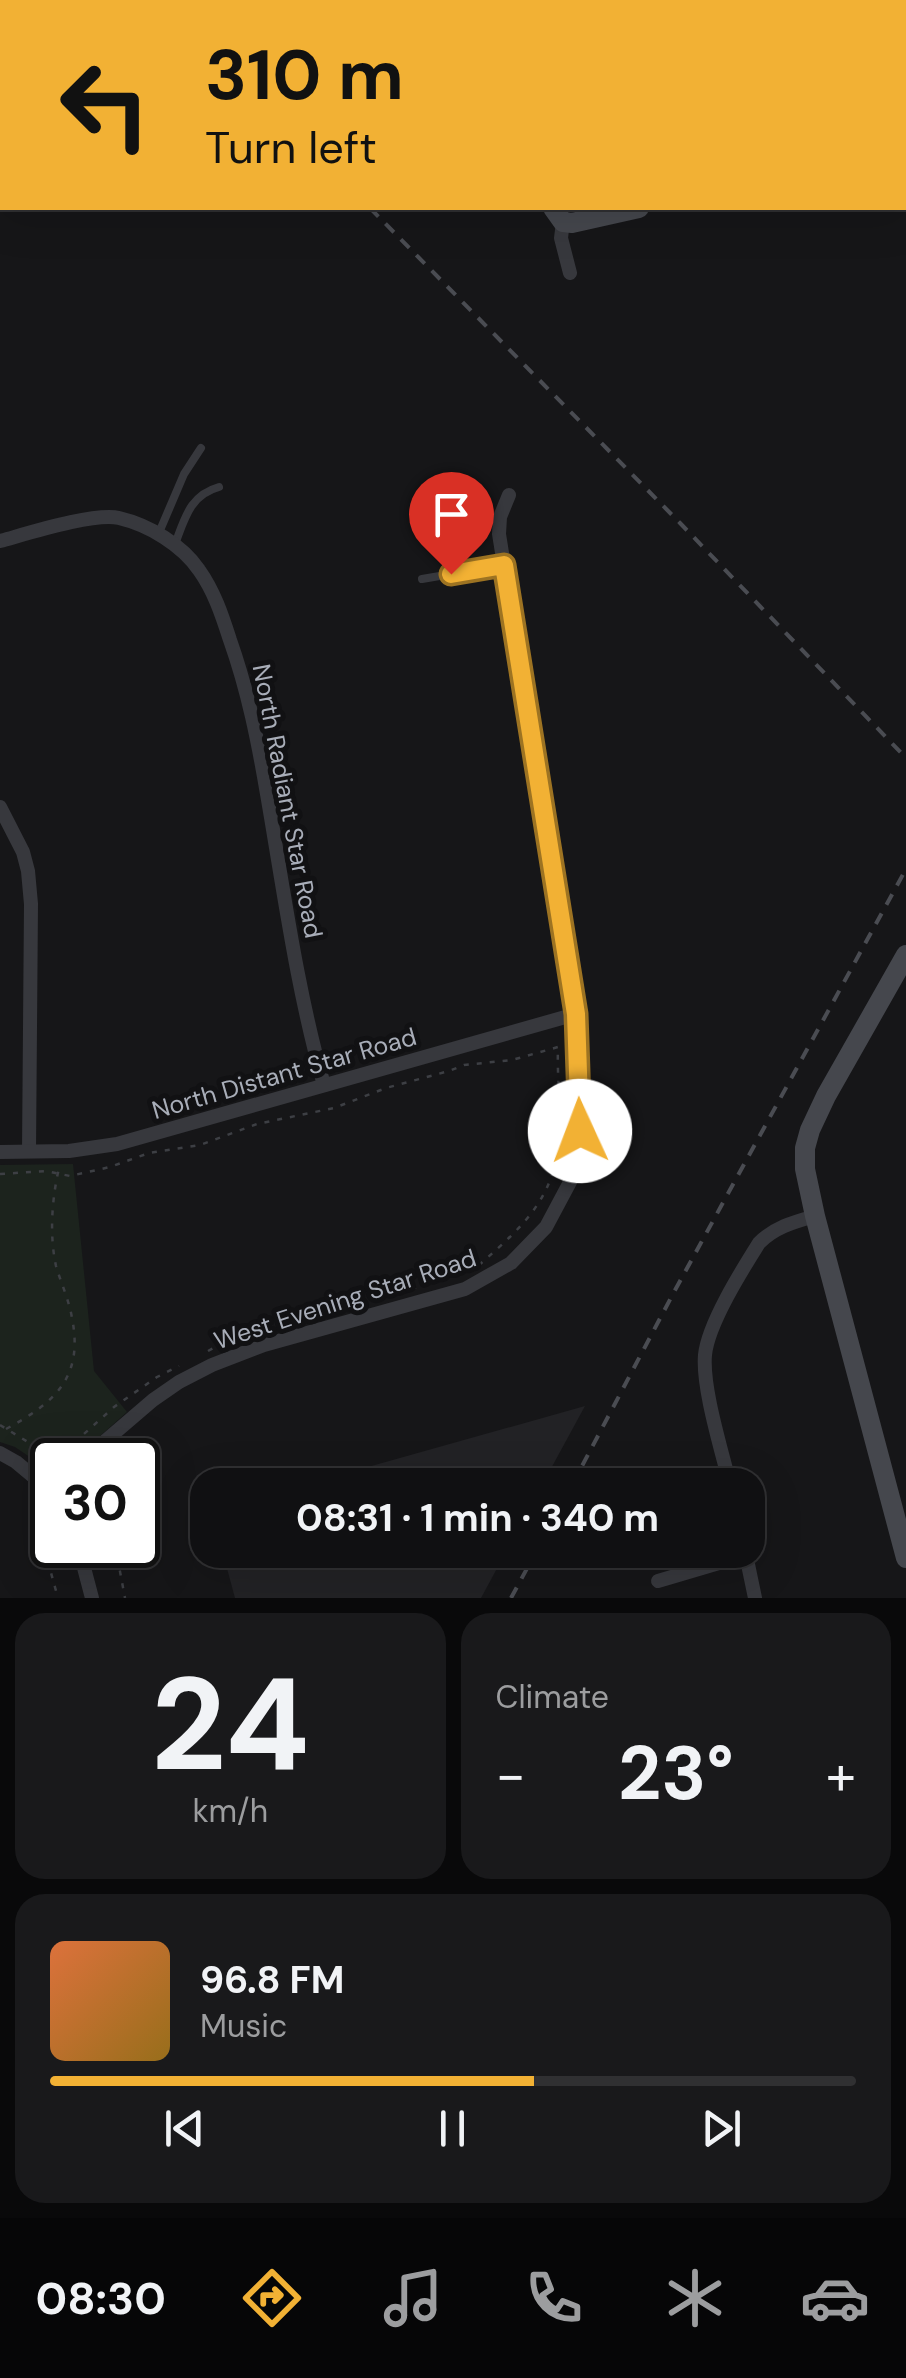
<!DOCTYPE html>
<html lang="en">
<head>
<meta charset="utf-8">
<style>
  body { margin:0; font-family:"DM Sans",sans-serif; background:#19191b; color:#f1f3f6; height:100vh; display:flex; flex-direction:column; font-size:38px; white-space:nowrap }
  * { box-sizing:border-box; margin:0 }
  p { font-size:32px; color:#9c9d9f }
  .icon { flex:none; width:55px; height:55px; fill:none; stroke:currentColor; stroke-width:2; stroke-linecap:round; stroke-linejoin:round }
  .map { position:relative; height:1598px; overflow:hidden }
  .side { display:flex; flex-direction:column; gap:15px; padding:15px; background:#09090a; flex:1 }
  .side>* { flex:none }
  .guide { position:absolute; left:0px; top:0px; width:908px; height:210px; box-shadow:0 10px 40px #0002,0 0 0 2px #303032; background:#f2b134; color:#111; overflow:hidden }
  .speed { position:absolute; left:30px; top:1438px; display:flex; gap:20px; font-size:50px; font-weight:700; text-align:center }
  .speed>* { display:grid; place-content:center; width:130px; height:130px; border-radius:50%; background:#101012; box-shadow:0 10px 40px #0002,0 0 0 2px #303032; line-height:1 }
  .speed .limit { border:5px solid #111; border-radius:15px; background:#fff; color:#111 }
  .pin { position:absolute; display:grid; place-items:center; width:85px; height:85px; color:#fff; margin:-102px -42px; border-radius:50% 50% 50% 0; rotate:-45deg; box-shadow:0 0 10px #0007 }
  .pin .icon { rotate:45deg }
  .me { position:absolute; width:110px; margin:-55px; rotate:358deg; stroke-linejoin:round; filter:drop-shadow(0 0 8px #0008) }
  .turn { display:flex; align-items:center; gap:35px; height:210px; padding:0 40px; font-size:45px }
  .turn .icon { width:130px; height:130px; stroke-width:2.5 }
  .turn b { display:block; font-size:70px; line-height:85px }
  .big { font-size:75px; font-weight:700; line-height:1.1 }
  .side .card { flex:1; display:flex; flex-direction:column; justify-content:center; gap:15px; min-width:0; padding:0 35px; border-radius:30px; background:#19191b }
  .side .dial { align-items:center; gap:0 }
  .dial b { font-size:130px; line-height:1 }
  .song { display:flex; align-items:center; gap:30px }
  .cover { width:120px; height:120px; border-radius:15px; background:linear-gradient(135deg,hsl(20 70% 55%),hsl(40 70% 35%)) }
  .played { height:10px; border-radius:5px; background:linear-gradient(90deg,#f2b134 60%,#303032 60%) }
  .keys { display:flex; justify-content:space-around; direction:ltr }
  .heat { display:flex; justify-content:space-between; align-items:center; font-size:55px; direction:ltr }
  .side .tiles { flex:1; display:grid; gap:15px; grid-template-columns:1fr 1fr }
  .card:last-child { grid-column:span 2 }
  .trip { position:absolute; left:190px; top:1468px; width:575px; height:100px; border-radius:30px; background:#101012; box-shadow:0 10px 40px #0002,0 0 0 2px #303032; font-weight:700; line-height:100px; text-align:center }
  .tab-bar { display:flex; height:160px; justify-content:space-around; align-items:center; background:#060607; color:#9c9d9f }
  .tab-bar .icon { width:70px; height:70px }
  .tab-bar .on { color:#f2b134 }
  .tab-bar b { font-size:45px; color:#f1f3f6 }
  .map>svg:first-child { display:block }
</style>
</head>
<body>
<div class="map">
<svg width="906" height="1598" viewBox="0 0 906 1598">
  <rect width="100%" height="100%" fill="#161618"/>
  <g fill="#222225">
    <path d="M585 1406 542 1485H304Z"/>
    <path d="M222 1550H507L481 1598H235Z"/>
  </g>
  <path fill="#1c231d" d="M73 1164 94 1371 127 1412 73 1460H52V1472L15 1447 0 1442V1165Z"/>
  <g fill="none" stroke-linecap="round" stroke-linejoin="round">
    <g stroke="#3d3f44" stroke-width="2.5" stroke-dasharray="5 8" stroke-linecap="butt">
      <path d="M0 1174 46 1171 70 1176 110 1167 149 1153 200 1145 257 1124 334 1108 386 1088 449 1071 464 1065 512 1060 558 1047C557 1074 560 1100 560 1126 558 1195 527 1223 479 1265"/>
      <path d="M349 1307 377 1296 418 1287"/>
      <path d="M208 1351C236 1335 267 1323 299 1320"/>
      <path d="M0 1425 54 1458"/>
      <path d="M6 1429C54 1403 84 1378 72 1318 69 1300 61 1283 56 1266 49 1234 52 1196 60 1164"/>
      <path d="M55 1460 114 1407 157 1377 179 1366"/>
      <path d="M44 1499 36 1519 58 1598"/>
      <path d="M115 1545 125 1598"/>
    </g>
    <g stroke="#37383d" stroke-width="8">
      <path d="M158 535 184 474 201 448"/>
      <path d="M175 544C185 518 190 495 219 487"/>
      <path d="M422 579 504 565"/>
    </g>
    <g stroke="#37383d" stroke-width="14">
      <path d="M0 164 2 166"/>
      <path d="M563 222 561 238 570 273"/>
      <path d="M0 541C26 534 95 512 119 518 149 525 182 545 199 570 214 591 222 615 230 640 248 691 258 741 267 794 284 892 297 990 324 1085"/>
      <path d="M0 807 23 852 28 871 31 904 29 1151"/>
      <path d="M0 1152 69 1151 117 1144 576 1014"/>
      <path d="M0 1453 16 1462 52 1492"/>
      <path d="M83 1460 153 1400 179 1382 212 1365 264 1345 465 1289 511 1263 546 1227 570 1182 577 1157 580 1131 576 1014 499 534 500 517 509 495"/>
      <path d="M730 1485C722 1451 702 1388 705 1355 708 1324 742 1270 759 1243 775 1227 794 1222 815 1216"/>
      <path d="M78 1545 92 1598"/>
      <path d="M745 1550 755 1598"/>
      <path d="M658 1581 746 1555"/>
    </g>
    <g stroke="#45474d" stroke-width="20">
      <path d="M498 0V2"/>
      <path d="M905 138H906"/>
      <path d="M553 208 563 222 572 223 639 208"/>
      <path d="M906 955 826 1096 810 1130 805 1148V1169L815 1216 906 1558"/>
    </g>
    <g stroke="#4a4c52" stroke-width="4" stroke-dasharray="12 10" stroke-linecap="butt">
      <path d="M166 0 168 2"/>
      <path d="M370 208 680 523 906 758"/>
      <path d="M572 1485 674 1292 906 869"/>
      <path d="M511 1598 537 1550"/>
    </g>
  </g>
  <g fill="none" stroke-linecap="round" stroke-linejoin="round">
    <g stroke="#9d7322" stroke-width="25">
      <path id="route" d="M451 574 504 565 576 1014 580 1131"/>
    </g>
    <use href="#route" stroke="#f2b134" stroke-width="18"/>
  </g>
  <g text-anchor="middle" stroke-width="10" stroke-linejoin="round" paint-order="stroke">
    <g font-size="25" fill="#a8adb8" stroke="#111113">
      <text transform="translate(288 801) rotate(79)" y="9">North Radiant Star Road</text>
      <text transform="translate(284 1073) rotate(-16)" y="9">North Distant Star Road</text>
      <text transform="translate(345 1299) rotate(-18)" y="9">West Evening Star Road</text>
    </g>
  </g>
</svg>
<div class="speed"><div class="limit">30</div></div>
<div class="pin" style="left:451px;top:574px;background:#d93025"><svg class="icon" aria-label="arrive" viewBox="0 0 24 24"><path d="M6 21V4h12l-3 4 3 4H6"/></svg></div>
<svg class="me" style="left:580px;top:1131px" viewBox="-20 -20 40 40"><circle r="19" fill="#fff"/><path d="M0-13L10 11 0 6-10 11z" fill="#f2b134"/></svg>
<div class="trip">08:31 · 1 min · 340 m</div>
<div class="guide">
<div class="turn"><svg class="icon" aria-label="left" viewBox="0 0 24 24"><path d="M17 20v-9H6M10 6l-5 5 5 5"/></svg><div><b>310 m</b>Turn left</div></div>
</div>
</div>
<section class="side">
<div class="tiles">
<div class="card dial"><b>24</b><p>km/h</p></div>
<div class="card"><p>Climate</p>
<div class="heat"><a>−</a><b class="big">23°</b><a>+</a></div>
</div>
<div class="card">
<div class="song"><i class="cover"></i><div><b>96.8 FM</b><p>Music</p></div></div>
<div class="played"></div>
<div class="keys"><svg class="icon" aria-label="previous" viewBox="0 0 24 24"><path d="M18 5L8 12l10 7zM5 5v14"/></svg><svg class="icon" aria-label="pause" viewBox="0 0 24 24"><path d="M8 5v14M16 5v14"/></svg><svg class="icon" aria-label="next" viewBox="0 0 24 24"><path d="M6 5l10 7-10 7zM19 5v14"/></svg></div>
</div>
</div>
</section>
<nav class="tab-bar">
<b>08:30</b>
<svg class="icon on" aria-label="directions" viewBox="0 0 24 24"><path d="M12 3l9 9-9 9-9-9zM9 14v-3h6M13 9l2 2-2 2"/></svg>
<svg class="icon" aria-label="music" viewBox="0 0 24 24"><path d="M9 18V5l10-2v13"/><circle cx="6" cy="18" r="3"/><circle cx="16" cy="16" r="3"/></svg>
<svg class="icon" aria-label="phone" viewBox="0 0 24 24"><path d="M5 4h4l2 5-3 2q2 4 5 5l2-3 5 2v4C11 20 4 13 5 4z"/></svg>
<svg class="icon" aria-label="climate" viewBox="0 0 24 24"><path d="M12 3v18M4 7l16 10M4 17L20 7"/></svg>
<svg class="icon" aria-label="car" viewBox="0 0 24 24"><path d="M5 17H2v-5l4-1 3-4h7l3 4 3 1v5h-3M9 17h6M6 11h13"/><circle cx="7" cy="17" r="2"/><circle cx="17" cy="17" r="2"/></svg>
</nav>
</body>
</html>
